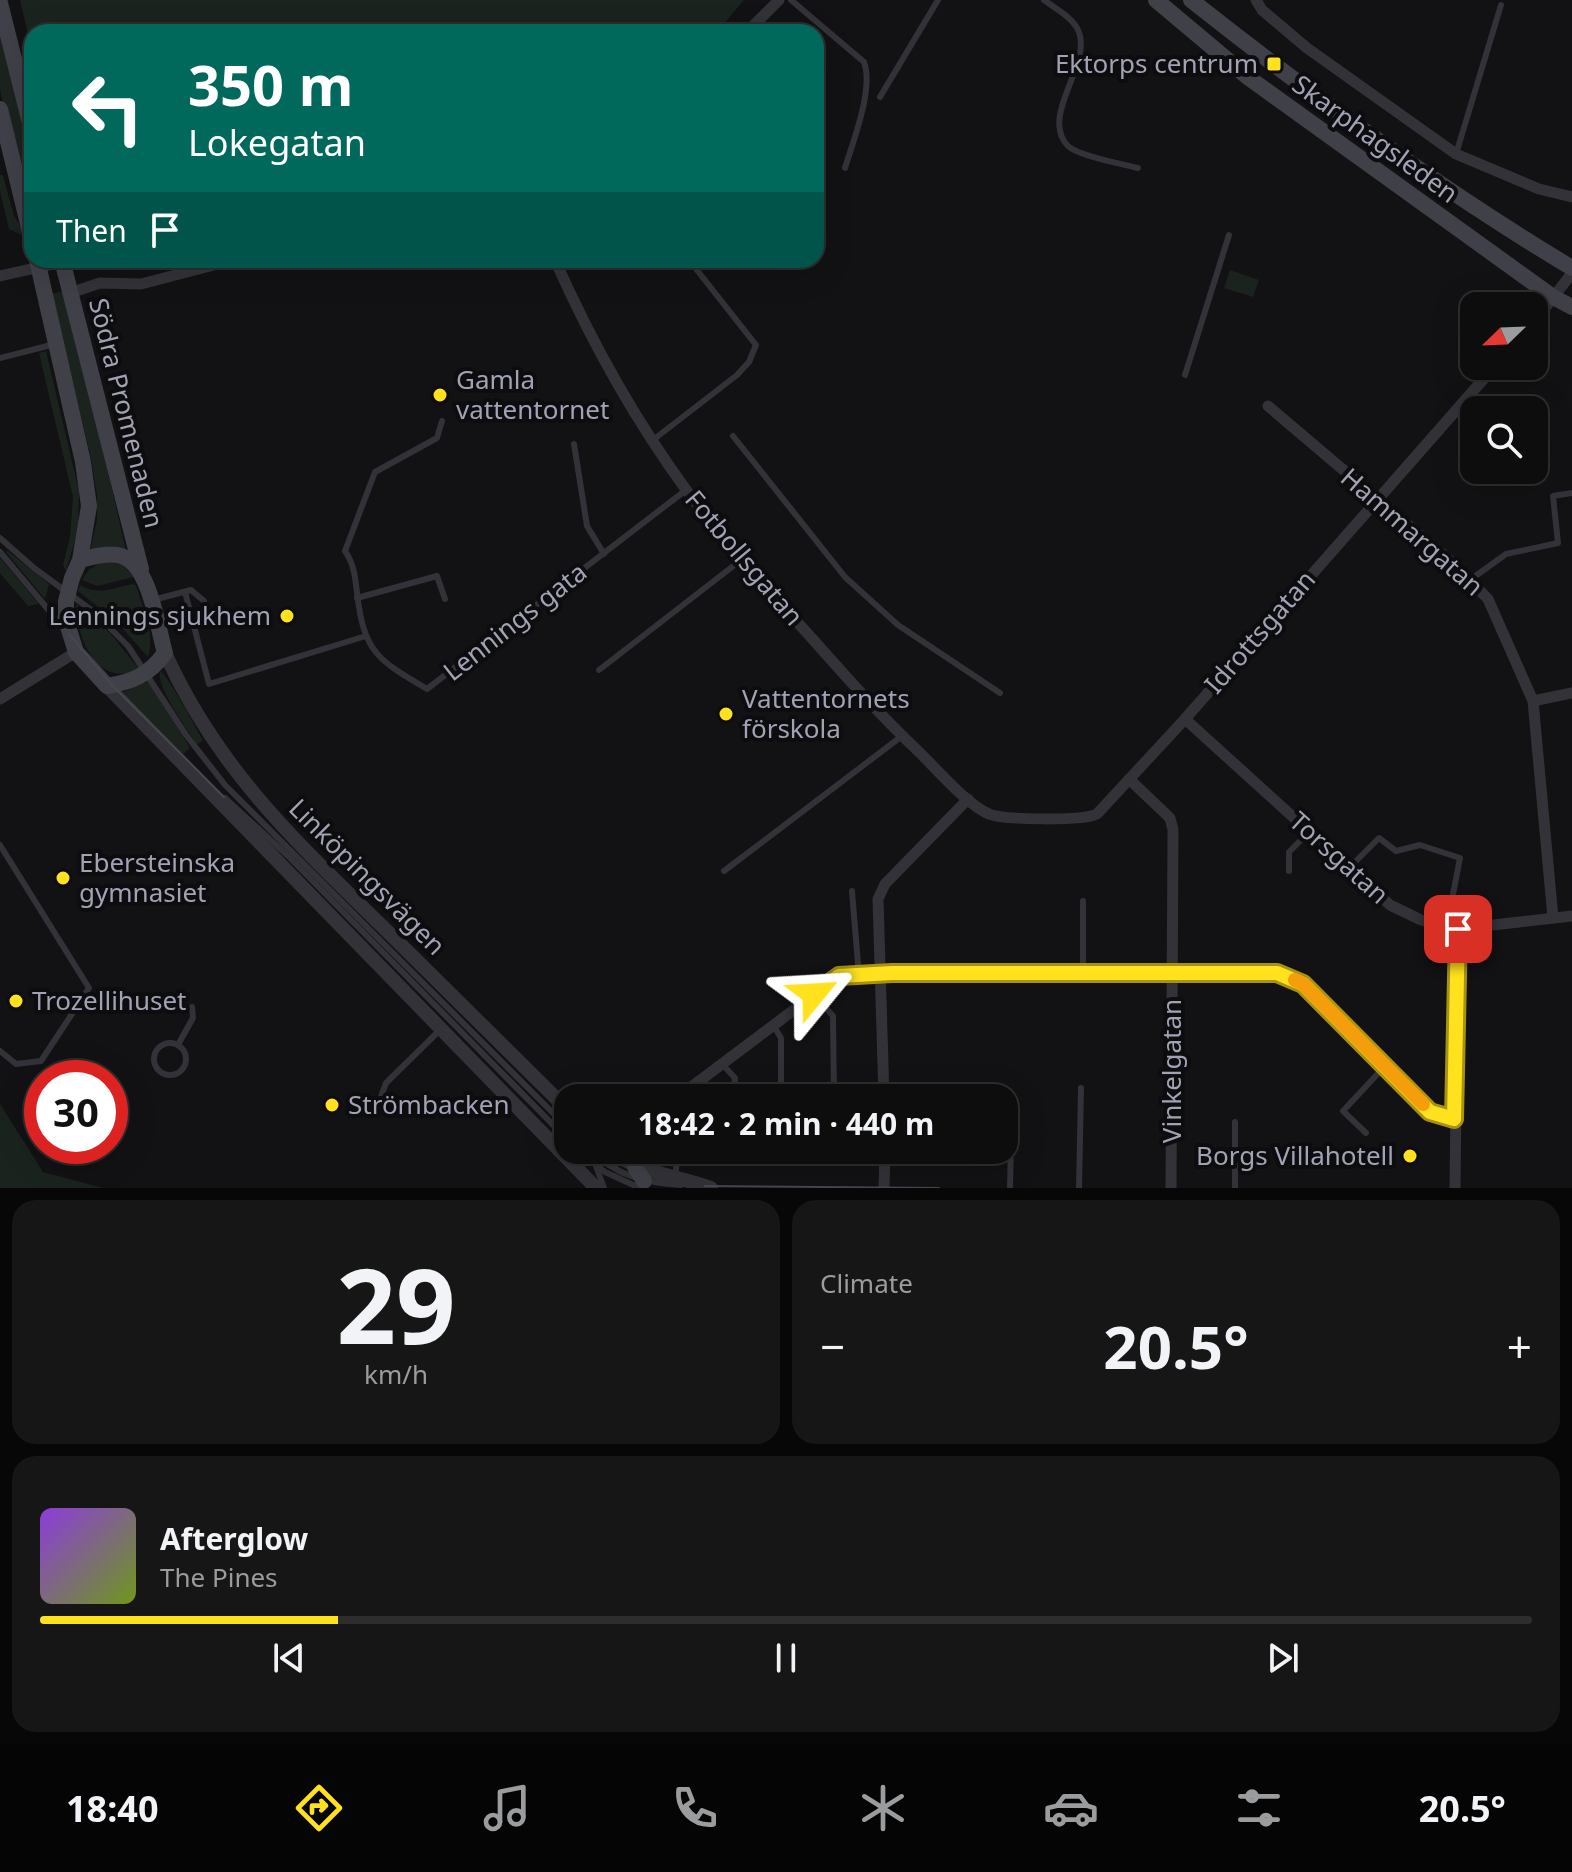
<!DOCTYPE html>
<html lang="en">
<head>
<meta charset="utf-8">
<style>
  body { margin:0; font-family:"Noto Sans",sans-serif; background:#171617; color:#f1f3f6; height:100vh; display:flex; flex-direction:column; font-size:30px; white-space:nowrap }
  * { box-sizing:border-box; margin:0 }
  p { font-size:26px; color:#9b9c9e }
  .icon { flex:none; width:44px; height:44px; fill:none; stroke:currentColor; stroke-width:2; stroke-linecap:round; stroke-linejoin:round }
  .map { position:relative; height:1188px; overflow:hidden }
  .panel { display:flex; flex-direction:column; gap:12px; padding:12px; background:#080708; flex:1 }
  .panel>* { flex:none }
  .guide { position:absolute; left:24px; top:24px; width:800px; height:244px; border-radius:24px; box-shadow:0 8px 32px #0002,0 0 0 2px #2e2d2e; background:#00695c; color:#fff; overflow:hidden }
  .needle { width:52px; rotate:247deg }
  .buttons { position:absolute; left:1460px; top:292px; display:grid; gap:16px }
  .buttons a { display:grid; place-items:center; width:88px; height:88px; border-radius:16px; background:#0e0d0e; box-shadow:0 8px 32px #0002,0 0 0 2px #2e2d2e; font-size:40px }
  .speed { position:absolute; left:24px; top:1060px; display:flex; gap:16px; font-size:40px; font-weight:700; text-align:center }
  .speed>* { display:grid; place-content:center; width:104px; height:104px; border-radius:50%; background:#0e0d0e; box-shadow:0 8px 32px #0002,0 0 0 2px #2e2d2e; line-height:1 }
  .speed .limit { border:12px solid #d22; background:#fff; color:#111 }
  .pin { position:absolute; display:grid; place-items:center; width:68px; height:68px; color:#fff; margin:-34px; border-radius:16px; box-shadow:0 4px 12px #0006 }
  .me { position:absolute; width:88px; margin:-44px; rotate:63deg; stroke-linejoin:round; filter:drop-shadow(0 0 6px #0008) }
  .turn { display:flex; align-items:center; gap:28px; height:168px; padding:0 32px; font-size:36px }
  .turn .icon { width:104px; height:104px; stroke-width:2.5 }
  .turn b { display:block; font-size:56px; line-height:68px }
  .then { display:flex; align-items:center; height:76px; padding:0 32px; background:#0003; gap:16px; font-size:30px }
  .big { font-size:60px; font-weight:700; line-height:1.1 }
  .panel .card { flex:1; display:flex; flex-direction:column; justify-content:center; gap:12px; min-width:0; padding:0 28px; border-radius:24px; background:#171617 }
  .panel .dial { align-items:center; gap:0 }
  .dial b { font-size:104px; line-height:1 }
  .song { display:flex; align-items:center; gap:24px }
  .cover { width:96px; height:96px; border-radius:12px; background:linear-gradient(135deg,hsl(270 70% 55%),hsl(80 70% 35%)) }
  .played { height:8px; border-radius:4px; background:linear-gradient(90deg,#ffe11d 20%,#2e2d2e 20%) }
  .keys { display:flex; justify-content:space-around; direction:ltr }
  .heat { display:flex; justify-content:space-between; align-items:center; font-size:44px; direction:ltr }
  .panel .tiles { flex:1; display:grid; gap:12px; grid-template-columns:1fr 1fr }
  .card:last-child { grid-column:span 2 }
  .trip { position:absolute; left:554px; top:1084px; width:464px; height:80px; border-radius:24px; background:#0e0d0e; box-shadow:0 8px 32px #0002,0 0 0 2px #2e2d2e; font-weight:700; line-height:80px; text-align:center }
  .tabs { display:flex; height:128px; justify-content:space-around; align-items:center; background:#060506; color:#9b9c9e }
  .tabs .icon { width:56px; height:56px }
  .tabs .current { color:#ffe11d }
  .tabs b { font-size:36px; color:#f1f3f6 }
  .map>svg:first-child { display:block }
</style>
</head>
<body>
<div class="map">
<svg width="1572" height="1188" viewBox="0 0 1572 1188">
  <rect width="100%" height="100%" fill="#121113"/>
  <g fill="#1b231e">
    <path d="M20 0H744L717 32H32V51Z"/>
    <path d="M0 21 32 153V221L0 91Z"/>
    <path d="M0 175H3L14 216 28 238 9 229 0 191Z"/>
    <path d="M1230 270 1259 280 1253 297 1224 288Z"/>
    <path d="M67 290 126 551 112 546 90 551 97 520V495L91 458 51 294Z"/>
    <path d="M46 351 79 491 78 530 66 571 63 565 70 537 73 497 39 353Z"/>
    <path d="M8 551 49 584 45 599 6 552Z"/>
    <path d="M0 558 39 604 28 606 0 573Z"/>
    <path d="M109 561 120 562 134 577 97 586 82 580C88 568 96 564 109 561Z"/>
    <path d="M132 584 136 585C142 606 156 636 148 657L115 620 78 591 80 585C99 596 112 588 132 584Z"/>
    <path d="M76 604 110 633 139 669C97 690 76 637 76 604Z"/>
    <path d="M160 671C168 675 195 727 203 740L197 745C187 728 156 688 160 671Z"/>
    <path d="M149 681 190 748 183 754 123 692Z"/>
    <path d="M0 1104 43 1172 103 1188H0Z"/>
  </g>
  <g fill="none" stroke-linecap="round" stroke-linejoin="round">
    <g stroke="#323238" stroke-width="6">
      <path d="M791 0 864 62C874 88 853 142 845 168"/>
      <path d="M1044 0C1055 8 1070 16 1077 28 1096 61 1038 115 1068 146 1078 156 1123 164 1138 168"/>
      <path d="M816 79 821 81"/>
      <path d="M880 97 938 0"/>
      <path d="M1456 154 1501 5"/>
      <path d="M347 260 348 264"/>
      <path d="M0 358 55 344"/>
      <path d="M1185 375 1229 235"/>
      <path d="M442 421 437 438 375 472 345 551C354 564 355 576 357 593 364 653 378 660 427 689L686 490"/>
      <path d="M733 436 845 577 898 625 1000 693"/>
      <path d="M653 440 737 375 749 362 756 345 689 260"/>
      <path d="M574 444 587 526 604 554"/>
      <path d="M0 538 34 568 94 612 128 646 186 735 225 785 568 1128"/>
      <path d="M0 552 62 626"/>
      <path d="M1470 580 1506 554 1558 543 1553 496 1572 493"/>
      <path d="M185 592 209 684 366 636"/>
      <path d="M357 598 437 576 445 599"/>
      <path d="M153 600 191 590 204 601"/>
      <path d="M599 670 741 560"/>
      <path d="M225 798 288 856 568 1140"/>
      <path d="M0 845 89 988 41 1061 16 1064 0 1051"/>
      <path d="M1348 869 1379 838 1396 851 1420 845 1460 858 1447 925"/>
      <path d="M724 871 902 736"/>
      <path d="M1289 871V852L1309 832"/>
      <path d="M852 891 859 976"/>
      <path d="M1083 901V972"/>
      <path d="M814 994 833 1016 834 1098"/>
      <path d="M773 1025 781 1038V1098"/>
      <circle cx="170" cy="1059" r="16"/>
      <path d="M179 1043 193 1018 192 1007"/>
      <path d="M722 1064 735 1078 733 1098"/>
      <path d="M378 1105 386 1083 441 1029"/>
      <path d="M1235 1122V1188"/>
      <path d="M1366 1133 1343 1111 1385 1066"/>
      <path d="M578 1150 605 1172 640 1188"/>
      <path d="M590 1150C617 1176 645 1183 681 1185"/>
      <path d="M723 1150V1160"/>
      <path d="M776 1150V1160"/>
      <path d="M596 1166 604 1188"/>
      <path d="M675 1178 678 1150"/>
      <path d="M1010 1188 1012 1095"/>
      <path d="M1079 1188 1081 1088"/>
    </g>
    <g stroke="#323238" stroke-width="11">
      <path d="M1256 0 1262 10 1307 48 1456 154 1539 189 1572 197"/>
      <path d="M747 32 779 0"/>
      <path d="M555 260C591 341 635 420 687 491 727 545 772 594 817 644 849 680 881 716 917 750 934 766 968 806 989 814 1003 820 1084 821 1097 814L1185 719 1495 366"/>
      <path d="M0 276 72 260"/>
      <path d="M70 293 100 283 141 284 233 260"/>
      <path d="M1534 322 1572 273"/>
      <path d="M1268 406 1453 563 1488 599 1533 701 1553 918"/>
      <path d="M0 699 76 652"/>
      <path d="M1533 701 1572 693"/>
      <path d="M1185 719 1390 905 1421 920 1458 929 1572 916"/>
      <path d="M1129 779 1170 818 1173 830 1171 1188"/>
      <path d="M690 1088 839 976 938 971 1277 973 1303 984 1430 1112 1454 1119"/>
      <path d="M884 1098 878 899 885 884 968 799"/>
      <path d="M884 1188 885 1150"/>
      <path d="M1455 1188 1458 929"/>
    </g>
    <g stroke="#323238" stroke-width="14">
      <path d="M165 653C217 768 294 840 382 926 444 987 506 1048 568 1110"/>
      <path d="M107 686 596 1188"/>
      <path d="M610 1150C640 1174 676 1175 711 1188"/>
    </g>
    <g stroke="#404049" stroke-width="16">
      <path d="M1156 0 1249 78 1553 297 1572 307"/>
      <path d="M1191 0C1312 96 1439 188 1572 268"/>
      <path d="M0 3 32 131"/>
      <path d="M0 109 32 240"/>
      <path d="M37 260 83 462 89 506 80 560 72 578 66 601V620L76 652 107 686C132 682 149 675 165 653 157 626 150 561 118 555 106 553 92 557 80 560"/>
      <path d="M62 260 141 569"/>
      <path d="M635 1167 644 1181"/>
    </g>
    <g stroke="#474750" stroke-width="2">
      <path d="M69 634 112 685 224 797"/>
      <path d="M705 1186 939 1188"/>
    </g>
  </g>
  <g fill="none" stroke-linecap="round" stroke-linejoin="round">
    <g stroke="#a69213" stroke-width="20">
      <path id="route" d="M814 994 839 976 892 973H1277L1303 984 1430 1112 1454 1119 1458 929"/>
    </g>
    <use href="#route" stroke="#ffe11d" stroke-width="14"/>
    <path stroke="#f59e0b" stroke-width="14" d="M1295 980 1303 984 1423 1104"/>
  </g>
  <g fill="#ffe11d" stroke="#0d0c0e" stroke-width="3">
    <rect x="1266" y="56" width="16" height="16" rx="4"/>
    <circle cx="440" cy="395" r="8"/>
    <circle cx="287" cy="616" r="8"/>
    <circle cx="726" cy="714" r="8"/>
    <circle cx="63" cy="878" r="8"/>
    <circle cx="16" cy="1001" r="8"/>
    <circle cx="332" cy="1105" r="8"/>
    <circle cx="1410" cy="1156" r="8"/>
  </g>
  <g text-anchor="middle" stroke-width="8" stroke-linejoin="round" paint-order="stroke">
    <g font-size="26" fill="#a1a3b5" stroke="#0d0c0e" text-anchor="start">
      <text x="1258" y="73" text-anchor="end">Ektorps centrum</text>
      <text x="456" y="389">Gamla<tspan x="456" dy="30">vattentornet</tspan></text>
      <text x="271" y="625" text-anchor="end">Lennings sjukhem</text>
      <text x="742" y="708">Vattentornets<tspan x="742" dy="30">förskola</tspan></text>
      <text x="79" y="872">Ebersteinska<tspan x="79" dy="30">gymnasiet</tspan></text>
      <text x="32" y="1010">Trozellihuset</text>
      <text x="348" y="1114">Strömbacken</text>
      <text x="1394" y="1165" text-anchor="end">Borgs Villahotell</text>
    </g>
    <g font-size="26" fill="#a1a3b5" stroke="#0d0c0e">
      <text transform="translate(1375 139) rotate(36)" y="9">Skarphagsleden</text>
      <text transform="translate(126 413) rotate(76)" y="9">Södra Promenaden</text>
      <text transform="translate(1412 532) rotate(41)" y="9">Hammargatan</text>
      <text transform="translate(744 558) rotate(50)" y="9">Fotbollsgatan</text>
      <text transform="translate(515 622) rotate(-38)" y="9">Lennings gata</text>
      <text transform="translate(1260 632) rotate(-49)" y="9">Idrottsgatan</text>
      <text transform="translate(1339 858) rotate(42)" y="9">Torsgatan</text>
      <text transform="translate(367 877) rotate(45)" y="9">Linköpingsvägen</text>
      <text transform="translate(1172 1071) rotate(-90)" y="9">Vinkelgatan</text>
    </g>
  </g>
</svg>
<div class="buttons">
<a><svg class="needle" viewBox="-14 -14 28 28"><path d="M0-13l5 13h-10z" fill="#e53935"/><path d="M0 13l5-13h-10z" fill="#9b9c9e"/></svg></a>
<a><svg class="icon" aria-label="search" viewBox="0 0 24 24"><circle cx="10" cy="10" r="6"/><path d="M15 15l6 6"/></svg></a>
</div>
<div class="speed"><div class="limit">30</div></div>
<div class="pin" style="left:1458px;top:929px;background:#d93025"><svg class="icon" aria-label="arrive" viewBox="0 0 24 24"><path d="M6 21V4h12l-3 4 3 4H6"/></svg></div>
<svg class="me" style="left:814px;top:994px" viewBox="-20 -20 40 40"><path d="M0-17L14 15 0 8-14 15z" fill="#ffe11d" stroke="#fff" stroke-width="4"/></svg>
<div class="trip">18:42 · 2 min · 440 m</div>
<div class="guide">
<div class="turn"><svg class="icon" aria-label="left" viewBox="0 0 24 24"><path d="M17 20v-9H6M10 6l-5 5 5 5"/></svg><div><b>350 m</b>Lokegatan</div></div>
<div class="then">Then<svg class="icon" aria-label="arrive" viewBox="0 0 24 24"><path d="M6 21V4h12l-3 4 3 4H6"/></svg></div>
</div>
</div>
<section class="panel">
<div class="tiles">
<div class="card dial"><b>29</b><p>km/h</p></div>
<div class="card"><p>Climate</p>
<div class="heat"><a>−</a><b class="big">20.5°</b><a>+</a></div>
</div>
<div class="card">
<div class="song"><i class="cover"></i><div><b>Afterglow</b><p>The Pines</p></div></div>
<div class="played"></div>
<div class="keys"><svg class="icon" aria-label="previous" viewBox="0 0 24 24"><path d="M18 5L8 12l10 7zM5 5v14"/></svg><svg class="icon" aria-label="pause" viewBox="0 0 24 24"><path d="M8 5v14M16 5v14"/></svg><svg class="icon" aria-label="next" viewBox="0 0 24 24"><path d="M6 5l10 7-10 7zM19 5v14"/></svg></div>
</div>
</div>
</section>
<nav class="tabs">
<b>18:40</b>
<svg class="icon current" aria-label="directions" viewBox="0 0 24 24"><path d="M12 3l9 9-9 9-9-9zM9 14v-3h6M13 9l2 2-2 2"/></svg>
<svg class="icon" aria-label="music" viewBox="0 0 24 24"><path d="M9 18V5l10-2v13"/><circle cx="6" cy="18" r="3"/><circle cx="16" cy="16" r="3"/></svg>
<svg class="icon" aria-label="phone" viewBox="0 0 24 24"><path d="M5 4h4l2 5-3 2q2 4 5 5l2-3 5 2v4C11 20 4 13 5 4z"/></svg>
<svg class="icon" aria-label="climate" viewBox="0 0 24 24"><path d="M12 3v18M4 7l16 10M4 17L20 7"/></svg>
<svg class="icon" aria-label="car" viewBox="0 0 24 24"><path d="M5 17H2v-5l4-1 3-4h7l3 4 3 1v5h-3M9 17h6M6 11h13"/><circle cx="7" cy="17" r="2"/><circle cx="17" cy="17" r="2"/></svg>
<svg class="icon" aria-label="filters" viewBox="0 0 24 24"><path d="M4 7h16M4 17h16"/><circle cx="9" cy="7" r="2"/><circle cx="15" cy="17" r="2"/></svg>
<b>20.5°</b>
</nav>
</body>
</html>
